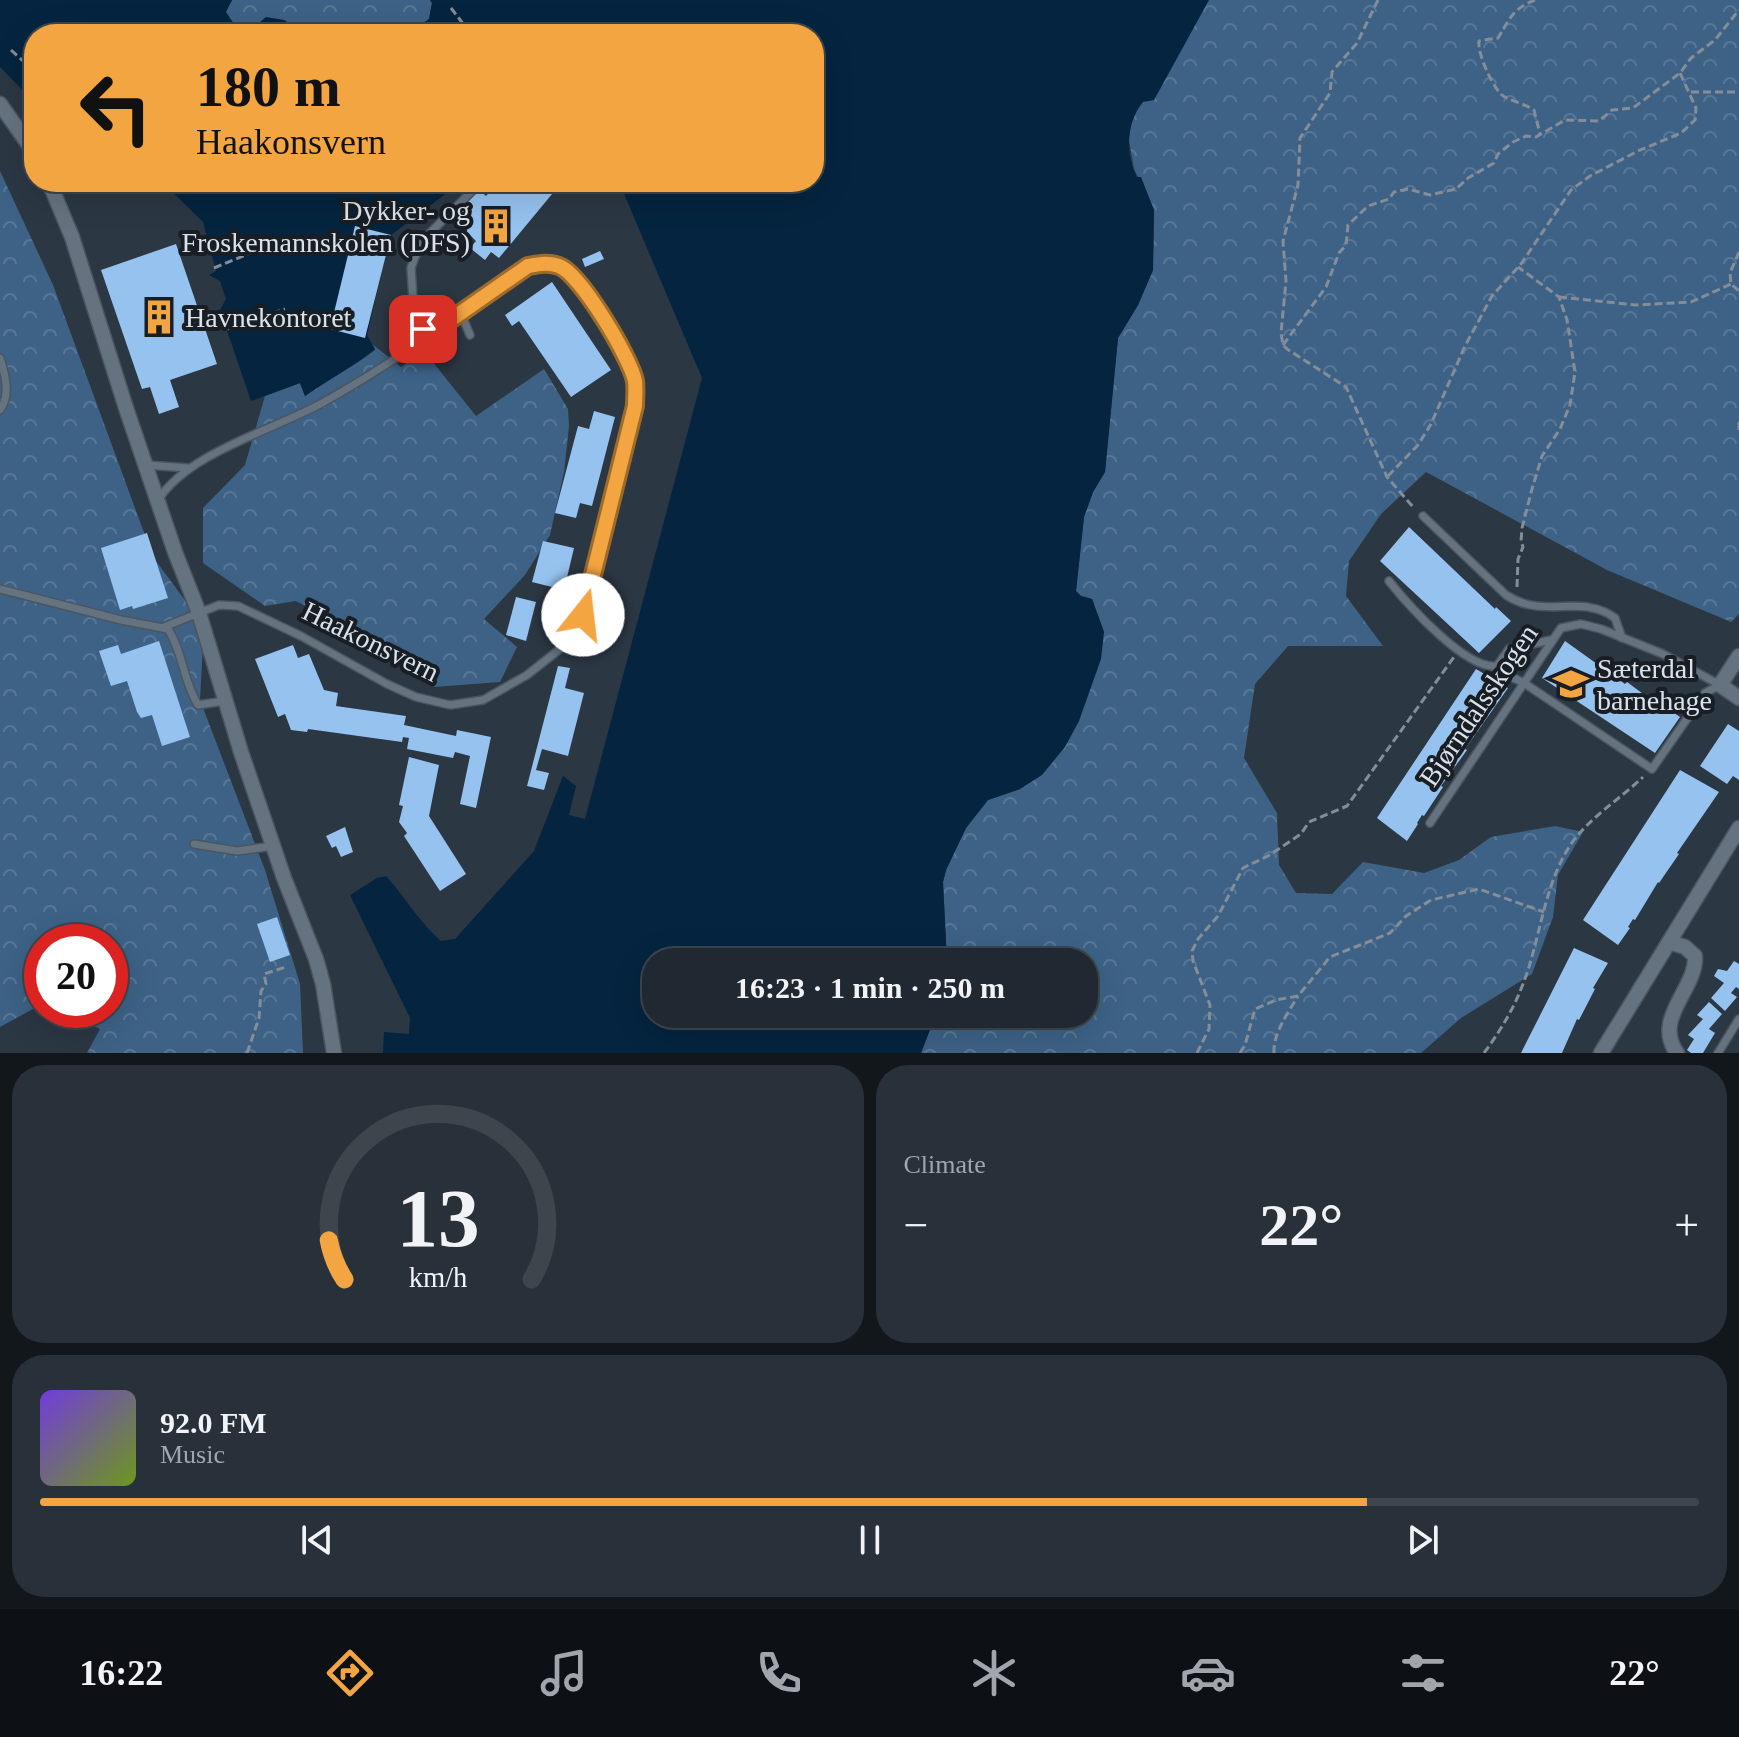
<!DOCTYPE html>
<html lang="en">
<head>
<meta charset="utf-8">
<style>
  body { margin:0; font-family:"Times New Roman",serif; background:#28313a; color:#f1f3f6; height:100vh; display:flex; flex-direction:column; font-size:30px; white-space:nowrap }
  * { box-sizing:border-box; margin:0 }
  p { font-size:26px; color:#a2a6ac }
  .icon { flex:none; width:44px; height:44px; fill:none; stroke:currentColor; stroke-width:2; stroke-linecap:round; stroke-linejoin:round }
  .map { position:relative; height:1053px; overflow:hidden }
  .side { display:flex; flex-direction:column; gap:12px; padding:12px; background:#12171c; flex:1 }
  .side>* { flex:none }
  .guide { position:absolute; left:24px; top:24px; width:800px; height:168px; border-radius:32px; box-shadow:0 8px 32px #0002,0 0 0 2px #3d454d; background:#f2a541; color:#111; overflow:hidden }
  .speed { position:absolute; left:24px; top:924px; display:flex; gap:16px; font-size:40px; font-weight:700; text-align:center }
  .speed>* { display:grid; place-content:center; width:104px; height:104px; border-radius:50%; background:#202932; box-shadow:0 8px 32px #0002,0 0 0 2px #3d454d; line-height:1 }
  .speed .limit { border:12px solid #d22; background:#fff; color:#111 }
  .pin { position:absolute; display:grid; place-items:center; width:68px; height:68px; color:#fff; margin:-34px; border-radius:16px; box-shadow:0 4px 12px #0006 }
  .me { position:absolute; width:88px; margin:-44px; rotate:16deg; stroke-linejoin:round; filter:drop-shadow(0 0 6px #0008) }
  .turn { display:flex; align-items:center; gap:28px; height:168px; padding:0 40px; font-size:36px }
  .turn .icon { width:104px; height:104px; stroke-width:2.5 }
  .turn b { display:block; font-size:56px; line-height:68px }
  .big { font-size:60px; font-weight:700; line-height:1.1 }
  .side .tile { flex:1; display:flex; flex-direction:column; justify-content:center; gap:12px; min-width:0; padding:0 28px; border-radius:32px; background:#28313a }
  .side .dial { align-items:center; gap:0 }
  .dial svg { height:208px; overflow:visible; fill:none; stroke:#3d454d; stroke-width:7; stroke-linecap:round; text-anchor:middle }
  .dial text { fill:#f1f3f6; stroke:none }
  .song { display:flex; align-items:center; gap:24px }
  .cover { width:96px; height:96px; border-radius:12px; background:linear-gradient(135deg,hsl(260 70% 55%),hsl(80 70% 35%)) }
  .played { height:8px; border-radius:4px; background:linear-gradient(90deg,#f2a541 80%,#3d454d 80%) }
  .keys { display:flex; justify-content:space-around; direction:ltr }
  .heat { display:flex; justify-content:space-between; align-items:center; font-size:44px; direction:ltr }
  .side .tiles { flex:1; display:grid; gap:12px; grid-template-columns:1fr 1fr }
  .tile:last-child { grid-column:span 2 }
  .trip { position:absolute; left:642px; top:948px; width:456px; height:80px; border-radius:32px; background:#202932; box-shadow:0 8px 32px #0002,0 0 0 2px #3d454d; font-weight:700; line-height:80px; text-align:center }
  .menu { display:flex; height:128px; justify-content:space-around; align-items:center; background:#0d1014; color:#a2a6ac }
  .menu .icon { width:56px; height:56px }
  .menu .on { color:#f2a541 }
  .menu b { font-size:36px; color:#f1f3f6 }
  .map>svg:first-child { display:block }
</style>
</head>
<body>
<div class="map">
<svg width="1739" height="1053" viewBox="0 0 1739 1053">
  <defs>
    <pattern id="forest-crowns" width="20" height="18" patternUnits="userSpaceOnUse" patternTransform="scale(2)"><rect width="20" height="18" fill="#3d6286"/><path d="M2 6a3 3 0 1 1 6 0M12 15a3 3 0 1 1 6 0" fill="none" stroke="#587897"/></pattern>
  </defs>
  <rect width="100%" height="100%" fill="#2b3743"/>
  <g fill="url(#forest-crowns)">
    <path d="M232 0H430L432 3 429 19 408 34H325L320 31 306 34 284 20 238 30 225 12Z"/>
    <path d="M1209 0H1739V614L1731 622 1607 570 1426 472 1381 514 1349 561 1346 596 1383 646H1288L1255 684 1244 758 1277 813 1279 865 1296 893 1332 894 1363 862 1424 873 1459 860 1491 837 1555 826 1583 832 1558 875 1553 917 1532 974 1461 1018 1421 1053H921L936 1014H1084V962H947L943 882 946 870 966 828 988 800 1020 789 1104 632 1092 599 1081 596 1076 591 1084 517 1093 492 1105 472 1118 338 1138 305 1153 270 1154 210 1134 169 1129 140 1132 115Z"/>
    <path d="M0 171 53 285 153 557 204 626 200 700 265 870 300 984 303 1053H87L100 1029 61 1010H110V942H42V1004L0 1027Z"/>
    <path d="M372 344 401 367 424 351 476 416 544 369 568 409 569 426 564 472 550 535 525 575 484 619 517 647 500 682 434 687 427 667 296 601 265 606 203 563V508L245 465 265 396 300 383 305 396C328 379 353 367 375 350Z"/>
  </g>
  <g fill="#05243f">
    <path d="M0 0H232L226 12 238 30 253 28 266 17 284 20 306 34H34V102L0 67Z"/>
    <path d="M430 0H1209L1154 100 1143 102C1126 123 1125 153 1137 177H1141L1154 210 1153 270 1138 305 1118 338 1105 472 1093 492 1084 517 1076 591 1081 596 1092 599 1104 632 1101 659 1079 721 1065 747 1042 775 1020 789 988 800 966 828 946 870 943 882 947 962H656V1014H936L921 1053H383L384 1032 409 1034 410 1018 350 895 377 878 386 876C405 897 419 922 441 941L455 939 534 851 563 776 576 786 569 815 585 819 702 378 619 182H814V34H408L429 19 432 3Z"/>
    <path d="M162 182H461L390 236 367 335 375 349C353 367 328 380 305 396L300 383 251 401 220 310 226 299 220 281 209 275 216 271 203 222Z"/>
  </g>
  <g fill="#96c2ef">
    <path d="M499 182H562L499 258 491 252 485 260 470 248 476 241 467 232 468 219 460 210 478 189 486 196Z"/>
    <path d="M355 226 391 235 365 338 330 329Z"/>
    <path d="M176 244 217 364 170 380 179 407 159 414 150 387 142 389 101 270Z"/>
    <path d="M600 251 604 259 585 267 582 259Z"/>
    <path d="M552 282 611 370 571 397 519 321 512 326 505 315Z"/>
    <path d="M594 411 615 417 592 506 580 503 576 518 555 513 578 426 589 429Z"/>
    <path d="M1409 527 1495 609 1496 607 1511 621 1479 653 1380 561Z"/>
    <path d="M147 533 168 598 133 609 132 606 120 610 101 548Z"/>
    <path d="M543 541 574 548 564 590 532 582Z"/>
    <path d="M516 597 536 602 526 641 506 635Z"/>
    <path d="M159 641 190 737 162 746 152 715 141 718 137 712 127 681 111 686 99 651 118 645 121 654Z"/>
    <path d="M1565 641 1625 684 1627 682 1662 708 1664 706 1680 717 1655 753 1542 678Z"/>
    <path d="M293 645 298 658 309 654 324 690 338 693 336 706 406 716 404 725 456 736 457 730 491 737 476 808 460 804 470 756 455 752 453 758 407 749 409 738 403 737 402 742 308 729 307 732 291 730 285 714 278 717 255 659Z"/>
    <path d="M558 666 570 668 565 688 584 693 568 756 542 749 536 770 549 773 544 790 527 786Z"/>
    <path d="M1476 669 1508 688 1465 749 1467 750 1441 786 1443 787 1424 816 1422 815 1417 823 1418 824 1407 841 1377 818Z"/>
    <path d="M1728 724 1739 731V780L1733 776 1727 784 1700 766Z"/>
    <path d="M409 757 439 765 429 816 466 874 440 891 404 836 407 833 399 822 403 806 399 805Z"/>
    <path d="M1680 770 1719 792 1677 853 1679 854 1659 883 1658 882 1635 920 1633 919 1628 927 1630 928 1618 945 1583 920Z"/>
    <path d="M345 827 353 852 341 857 336 846 332 848 326 836Z"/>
    <path d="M277 917 290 955 270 962 257 924Z"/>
    <path d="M1574 948 1608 963 1593 988 1595 989 1579 1020 1577 1019 1562 1053H1521Z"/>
    <path d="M1734 961 1739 964V989L1736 987 1731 993 1737 997 1725 1011 1711 998 1724 983 1714 976 1718 969 1727 971Z"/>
    <path d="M1709 1002 1722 1014 1709 1029 1715 1033 1703 1053H1691L1687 1050 1694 1039 1688 1035 1703 1019 1697 1015Z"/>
  </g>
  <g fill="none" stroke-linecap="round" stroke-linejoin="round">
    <g stroke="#4b555f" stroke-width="10">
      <g id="lane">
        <path d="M461 314 470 335"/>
        <path d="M429 335 414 314 411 268 415 257 424 239 481 182"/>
        <path d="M0 358C5 374 11 395 0 410"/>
        <path d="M147 465 188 468"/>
        <path d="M158 500C189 452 274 430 324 402 395 362 463 314 528 266 539 264 549 262 559 266 580 273 632 359 635 381 636 389 635 398 635 406L583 615 565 645 527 675 483 700 450 705 416 697 387 684 301 636 238 606 219 605 164 627"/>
        <path d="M1423 516 1506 595C1543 620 1582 593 1615 618L1622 638"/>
        <path d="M1389 581C1408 605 1466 670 1497 666"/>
        <path d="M0 589 121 620 168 629C183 652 183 681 198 705L224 701"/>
        <path d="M1551 640 1509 649 1497 666 1501 672 1524 683 1652 769 1705 693 1720 685"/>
        <path d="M1430 823 1561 628 1581 624 1601 629 1663 654 1720 685"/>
        <path d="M194 844 237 851 273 846"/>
        <path d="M1718 1053 1739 1019"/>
      </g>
    </g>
    <g stroke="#4b555f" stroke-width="17">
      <g id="street">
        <path d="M0 104 34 152"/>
        <path d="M49 182 72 237 126 408 175 552 199 613 241 752 284 878 316 959 323 984 334 1053"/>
        <path d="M1739 656 1720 685 1739 698"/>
        <path d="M1669 942 1685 947 1695 956C1697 989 1652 1018 1677 1053"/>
        <path d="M1601 1053 1739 828"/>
      </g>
    </g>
    <g stroke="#858e98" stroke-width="3" stroke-dasharray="8 4" stroke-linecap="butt">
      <path d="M1378 0 1357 43 1332 72 1330 93 1300 138 1298 185 1283 241 1286 281 1281 333 1283 345 1287 349 1346 387 1387 477 1414 508"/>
      <path d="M1535 0C1512 9 1509 20 1498 38L1479 41C1477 53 1494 92 1505 97 1514 102 1525 104 1534 110L1540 134"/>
      <path d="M451 8 471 34"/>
      <path d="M11 50 34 71"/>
      <path d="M1691 92H1739"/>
      <path d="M1739 252 1730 273 1731 284 1739 291"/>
      <path d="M214 268 263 248"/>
      <path d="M1559 297 1636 305 1691 302 1731 284"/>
      <path d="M227 329 285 309"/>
      <path d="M1283 345 1326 287 1339 253 1346 245 1348 225 1368 206 1389 199 1394 192 1408 189 1430 195 1456 189 1468 178 1494 163 1498 154 1513 142 1526 136 1536 137 1565 120 1599 121 1612 110 1633 108 1680 73 1691 58 1715 40 1739 10"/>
      <path d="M1739 422V432"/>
      <path d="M1388 476 1418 445 1431 424 1465 346 1492 296 1521 264 1571 190 1590 176 1638 151 1681 133 1695 120 1696 108 1680 73"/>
      <path d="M1517 587 1518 559 1523 547 1521 541 1522 528 1532 489 1542 456 1560 429 1570 405 1575 372 1567 320 1559 297 1518 267"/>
      <path d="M247 1053 259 1018 261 991 266 984 264 974 286 967"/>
      <path d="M1197 1053 1209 1029 1210 1005 1193 961 1192 951 1198 939 1218 916 1243 868 1268 856 1301 834 1309 822 1347 806 1454 657"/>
      <path d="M1240 1053 1245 1045 1255 1009 1276 1000 1298 996 1330 957 1390 933 1406 916 1431 900 1479 889 1544 912"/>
      <path d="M1274 1053C1273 1033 1288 1013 1298 996"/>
      <path d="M1484 1053C1498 1034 1512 1012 1521 989 1541 941 1542 888 1571 844 1589 818 1620 799 1643 777"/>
    </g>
    <use href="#lane" stroke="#657380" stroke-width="7"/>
    <use href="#street" stroke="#657380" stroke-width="14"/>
  </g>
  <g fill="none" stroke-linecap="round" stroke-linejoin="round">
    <g stroke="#9d6b2a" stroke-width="20">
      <path id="route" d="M423 329 429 335 528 266C539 264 549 262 559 266 580 273 631 359 635 381 636 389 635 398 635 406L583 615"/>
    </g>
    <use href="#route" stroke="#f2a541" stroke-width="14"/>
  </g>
  <defs>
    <g id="building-bare" transform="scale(2.76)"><path d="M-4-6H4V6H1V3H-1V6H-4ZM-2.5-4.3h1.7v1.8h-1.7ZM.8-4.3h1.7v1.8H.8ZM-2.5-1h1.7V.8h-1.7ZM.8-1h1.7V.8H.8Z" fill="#f2a541" stroke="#181e23" stroke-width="2.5" paint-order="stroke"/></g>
    <g id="school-bare" transform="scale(2.76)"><path d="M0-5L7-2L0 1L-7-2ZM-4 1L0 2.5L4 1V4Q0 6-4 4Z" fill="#f2a541" stroke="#181e23" stroke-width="2.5" paint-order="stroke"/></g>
  </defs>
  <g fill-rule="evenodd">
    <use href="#building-bare" x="496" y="226"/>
    <use href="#building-bare" x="159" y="317"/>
    <use href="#school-bare" x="1571" y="684"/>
  </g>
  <g text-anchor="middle" stroke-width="8" stroke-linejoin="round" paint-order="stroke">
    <g font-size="28" fill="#dbe2ea" stroke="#181e23" text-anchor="start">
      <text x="470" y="220" text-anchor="end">Dykker- og<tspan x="470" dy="32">Froskemannskolen (DFS)</tspan></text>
      <text x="185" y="327">Havnekontoret</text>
      <text x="1597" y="678">Sæterdal<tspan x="1597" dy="32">barnehage</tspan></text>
    </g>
    <g font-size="28" fill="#dbe2ea" stroke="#181e23">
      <text transform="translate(371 641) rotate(26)" y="10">Haakonsvern</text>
      <text transform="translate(1478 705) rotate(-56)" y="10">Bjørndalsskogen</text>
    </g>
  </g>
</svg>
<div class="speed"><div class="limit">20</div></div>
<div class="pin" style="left:423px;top:329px;background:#d93025"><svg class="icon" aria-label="arrive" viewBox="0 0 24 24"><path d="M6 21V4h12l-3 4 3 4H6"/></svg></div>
<svg class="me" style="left:583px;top:615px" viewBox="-20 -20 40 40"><circle r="19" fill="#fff"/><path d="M0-13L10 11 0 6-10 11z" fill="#f2a541"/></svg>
<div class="trip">16:23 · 1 min · 250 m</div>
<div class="guide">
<div class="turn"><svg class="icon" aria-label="left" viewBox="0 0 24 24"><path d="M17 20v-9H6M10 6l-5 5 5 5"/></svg><div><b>180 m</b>Haakonsvern</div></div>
</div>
</div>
<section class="side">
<div class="tiles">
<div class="tile dial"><svg viewBox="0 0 100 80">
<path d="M14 69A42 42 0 1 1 86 69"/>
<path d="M14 69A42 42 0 0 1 8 54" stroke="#f2a541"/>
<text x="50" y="56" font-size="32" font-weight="700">13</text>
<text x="50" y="72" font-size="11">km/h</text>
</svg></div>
<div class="tile"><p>Climate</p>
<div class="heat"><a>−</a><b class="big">22°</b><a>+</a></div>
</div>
<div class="tile">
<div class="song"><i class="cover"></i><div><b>92.0 FM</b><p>Music</p></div></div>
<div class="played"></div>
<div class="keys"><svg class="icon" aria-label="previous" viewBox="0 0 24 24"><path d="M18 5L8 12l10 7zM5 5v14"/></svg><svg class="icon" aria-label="pause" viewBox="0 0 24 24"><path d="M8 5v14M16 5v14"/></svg><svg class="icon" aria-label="next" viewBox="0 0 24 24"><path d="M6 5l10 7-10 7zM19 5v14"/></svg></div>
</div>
</div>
</section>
<nav class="menu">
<b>16:22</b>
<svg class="icon on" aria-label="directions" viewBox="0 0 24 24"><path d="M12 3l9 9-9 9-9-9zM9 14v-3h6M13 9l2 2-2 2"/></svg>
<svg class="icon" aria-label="music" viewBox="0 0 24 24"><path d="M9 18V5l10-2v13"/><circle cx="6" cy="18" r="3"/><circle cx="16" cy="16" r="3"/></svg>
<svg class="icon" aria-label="phone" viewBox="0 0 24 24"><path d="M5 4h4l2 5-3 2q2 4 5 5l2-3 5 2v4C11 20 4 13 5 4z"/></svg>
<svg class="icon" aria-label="climate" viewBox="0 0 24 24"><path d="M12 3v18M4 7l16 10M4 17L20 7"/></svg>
<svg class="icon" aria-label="car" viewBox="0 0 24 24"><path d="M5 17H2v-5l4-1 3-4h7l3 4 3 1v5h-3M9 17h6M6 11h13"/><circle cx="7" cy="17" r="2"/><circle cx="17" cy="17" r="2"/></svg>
<svg class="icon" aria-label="filters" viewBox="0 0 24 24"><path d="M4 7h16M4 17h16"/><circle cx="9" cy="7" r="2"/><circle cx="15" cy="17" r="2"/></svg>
<b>22°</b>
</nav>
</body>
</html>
